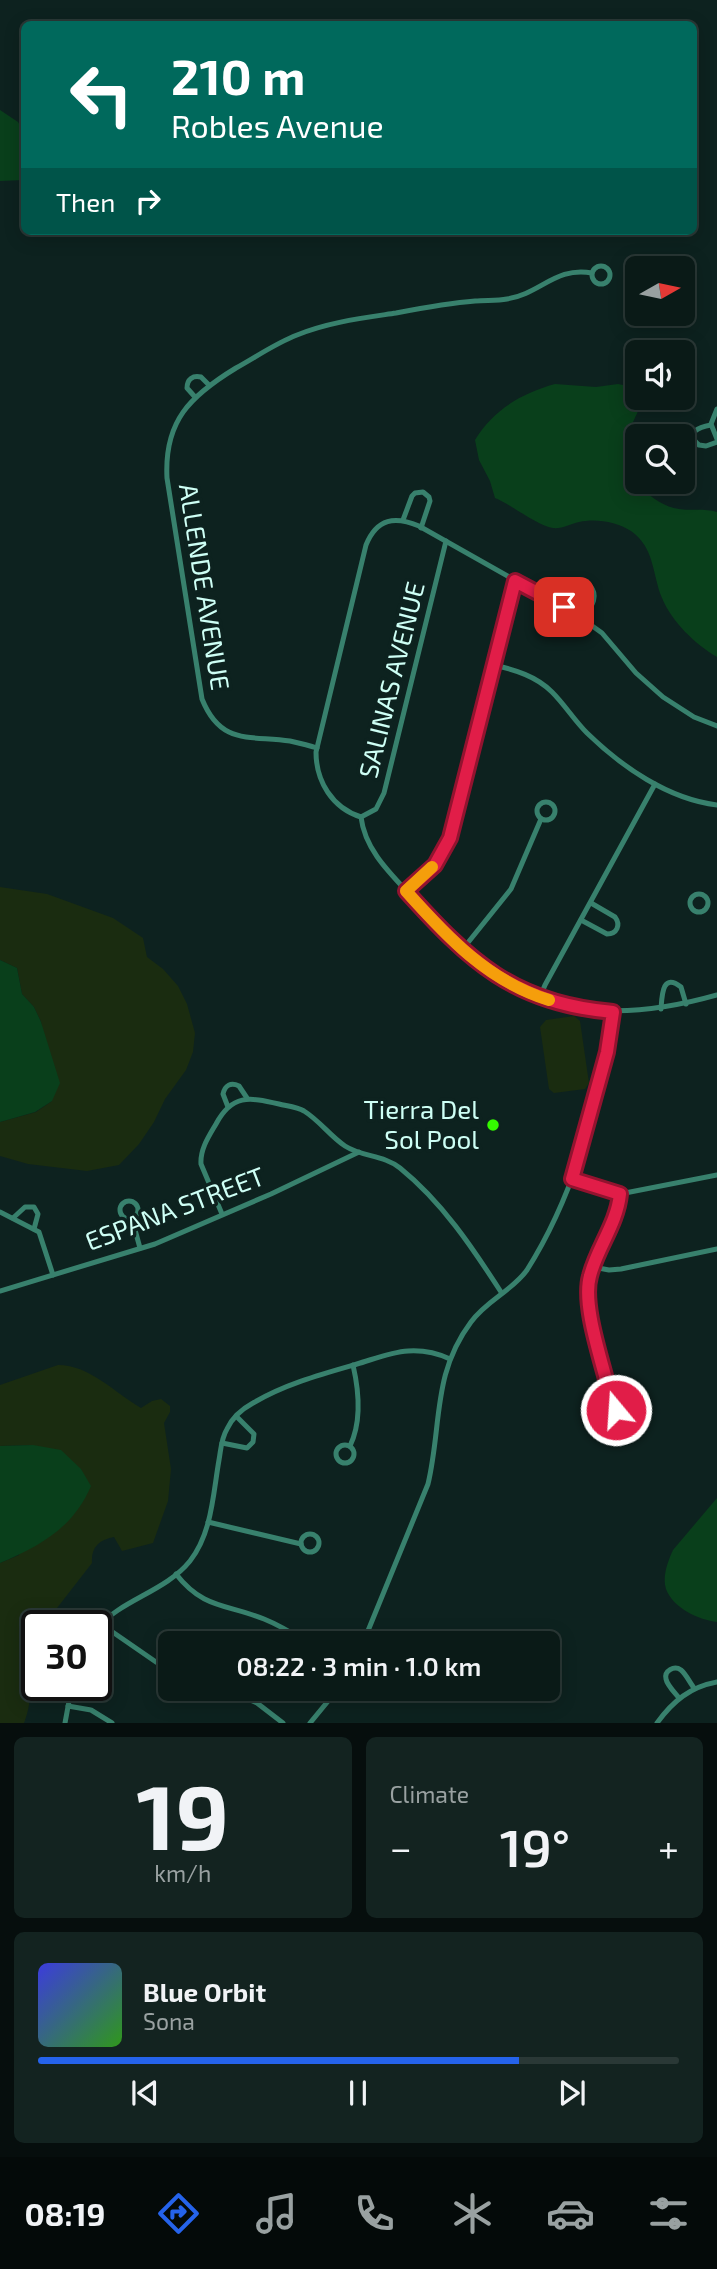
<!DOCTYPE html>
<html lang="en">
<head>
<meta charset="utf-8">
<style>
  body { margin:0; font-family:"Exo 2",sans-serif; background:#132320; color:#f1f3f6; height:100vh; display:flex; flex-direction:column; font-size:26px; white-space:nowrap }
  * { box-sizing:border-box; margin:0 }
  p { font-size:23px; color:#99a1a1 }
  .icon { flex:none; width:38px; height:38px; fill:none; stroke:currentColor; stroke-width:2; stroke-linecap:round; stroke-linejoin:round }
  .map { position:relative; height:1723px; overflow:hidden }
  .panel { display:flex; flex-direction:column; gap:14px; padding:14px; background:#060e0d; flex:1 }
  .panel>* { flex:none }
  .hud { position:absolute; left:21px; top:21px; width:676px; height:214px; border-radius:10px; box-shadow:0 4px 18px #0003,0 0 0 2px #2a3836; background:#00695c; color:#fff; overflow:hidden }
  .needle { width:46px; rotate:81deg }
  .fabs { position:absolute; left:625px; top:256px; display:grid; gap:14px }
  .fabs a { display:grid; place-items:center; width:70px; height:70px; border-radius:10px; background:#0a1a17; box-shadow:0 4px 18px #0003,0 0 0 2px #2a3836; font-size:35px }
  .speed { position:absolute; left:21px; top:1610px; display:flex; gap:14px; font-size:35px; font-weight:700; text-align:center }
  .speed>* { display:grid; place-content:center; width:91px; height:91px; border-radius:50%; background:#0a1a17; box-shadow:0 4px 18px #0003,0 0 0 2px #2a3836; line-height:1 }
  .speed .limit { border:4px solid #111; border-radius:10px; background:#fff; color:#111 }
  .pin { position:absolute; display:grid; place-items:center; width:60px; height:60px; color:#fff; margin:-30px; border-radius:14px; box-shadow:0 4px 10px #0006 }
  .me { position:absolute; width:77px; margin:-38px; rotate:342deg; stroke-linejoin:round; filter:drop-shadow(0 0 5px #0008) }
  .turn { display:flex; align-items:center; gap:24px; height:147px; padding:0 35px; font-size:32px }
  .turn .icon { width:91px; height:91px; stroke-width:2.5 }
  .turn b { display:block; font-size:49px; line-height:60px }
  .then { display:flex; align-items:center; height:66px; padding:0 35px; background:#0003; gap:14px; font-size:26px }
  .big { font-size:52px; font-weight:600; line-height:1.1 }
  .panel .card { flex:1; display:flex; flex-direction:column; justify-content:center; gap:10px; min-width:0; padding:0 24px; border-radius:10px; background:#132320 }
  .panel .dial { align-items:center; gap:0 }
  .dial b { font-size:91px; line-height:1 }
  .song { display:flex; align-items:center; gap:21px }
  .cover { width:84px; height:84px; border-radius:10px; background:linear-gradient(135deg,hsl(240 70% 55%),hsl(110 70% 35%)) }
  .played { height:7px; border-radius:4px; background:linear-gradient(90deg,#2563eb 75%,#2a3836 75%) }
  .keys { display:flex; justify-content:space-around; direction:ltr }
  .heat { display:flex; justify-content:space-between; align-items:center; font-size:38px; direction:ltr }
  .panel .tiles { flex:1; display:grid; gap:14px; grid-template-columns:1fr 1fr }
  .card:last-child { grid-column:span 2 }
  .trip { position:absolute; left:158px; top:1631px; width:402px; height:70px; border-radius:10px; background:#0a1a17; box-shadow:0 4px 18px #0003,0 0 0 2px #2a3836; font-weight:600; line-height:70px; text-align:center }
  .dock { display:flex; height:112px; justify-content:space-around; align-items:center; background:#040a09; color:#99a1a1 }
  .dock .icon { width:49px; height:49px }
  .dock .selected { color:#2563eb }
  .dock b { font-size:32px; color:#f1f3f6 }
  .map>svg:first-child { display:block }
</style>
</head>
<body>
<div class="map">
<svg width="717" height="1723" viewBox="0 0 717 1723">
  <rect width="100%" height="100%" fill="#0d221f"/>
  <g fill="#1a2c10">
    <path d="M0 887 47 894 113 918 143 938 147 957 163 969 178 986 187 1004 195 1033 193 1052 186 1070 165 1099 154 1122 139 1144 119 1165 87 1171 28 1164 0 1156V1122L36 1112 52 1101 41 1022 34 1007 22 994 17 968 0 960Z"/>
    <path d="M574 1016 580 1021 589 1083 585 1089 554 1093 549 1089 540 1027 546 1020Z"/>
    <path d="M58 1365C90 1365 115 1393 141 1408L152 1401 161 1399 170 1406V1412L164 1423 171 1469 168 1501 153 1543 122 1551 114 1537C98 1540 91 1548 92 1563L43 1626H37C37 1640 30 1651 30 1666 29 1690 33 1699 24 1723H0V1563L19 1555 33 1445 0 1446V1385Z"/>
  </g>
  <g fill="#093f1b">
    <path d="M0 110 18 122 23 130 24 180 0 181Z"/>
    <path d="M555 384 596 387 618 384 637 388V397H642C640 415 625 430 625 449 625 476 652 505 679 509 692 511 704 508 717 512V657C695 644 672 622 662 598 652 574 655 548 631 531 617 522 596 518 579 522 570 524 562 529 553 528 536 525 512 505 495 498L490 481 479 460 475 440C493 410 522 393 555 384Z"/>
    <path d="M0 960 17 968 22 994 34 1007 41 1022 60 1083 52 1101 35 1112 0 1122Z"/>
    <path d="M33 1445 61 1450 81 1469 91 1486C73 1528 40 1546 0 1563V1446Z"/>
    <path d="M717 1498V1622C699 1620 673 1608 666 1589 662 1576 668 1561 673 1550Z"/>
  </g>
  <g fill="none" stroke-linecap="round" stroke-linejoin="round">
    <g stroke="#38816d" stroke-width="5">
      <circle cx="601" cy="275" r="9"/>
      <path d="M195 397 187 388C187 379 193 375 201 377L209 385"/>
      <path d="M717 409 711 424 717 439"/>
      <path d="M711 425C700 427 684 432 699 445L706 446 717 442"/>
      <path d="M403 520 412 496 415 493 423 492 429 497 430 501 421 528"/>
      <path d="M564 607 581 587 590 586C600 597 590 608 583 619"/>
      <path d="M494 665C515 670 536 676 552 692 565 705 574 720 587 733 622 767 668 799 717 805"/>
      <path d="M317 748C308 745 299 743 290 741 250 735 221 746 202 699L167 478C164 421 190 396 236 368 256 357 276 343 297 335 329 322 363 318 396 313 422 308 449 303 475 301 486 300 497 301 507 299 540 294 556 266 592 273"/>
      <circle cx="546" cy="811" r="9"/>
      <path d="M361 817C332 808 316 781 316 752L366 545C377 518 395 516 419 526L577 615 602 633 636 673 663 697 694 717 717 726"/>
      <path d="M361 817C365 851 392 875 415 900 433 921 452 943 474 961 550 1020 629 1020 717 995"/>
      <path d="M361 817 376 809 384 793 446 541"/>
      <path d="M406 891 435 865 450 838 515 581"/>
      <circle cx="699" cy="903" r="9"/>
      <path d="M581 920 607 934C617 934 621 925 615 917L591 903"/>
      <path d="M462 950 511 889 541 819"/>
      <path d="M540 997 545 985 655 784"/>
      <path d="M661 1009C662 996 662 972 681 987L686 1004"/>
      <path d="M228 1107 223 1094C225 1085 231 1082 239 1086L247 1098"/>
      <path d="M572 1179 620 1194 717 1175"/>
      <circle cx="129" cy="1210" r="9"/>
      <path d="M0 1212 39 1232 53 1275"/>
      <path d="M222 1214 201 1164C200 1149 209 1136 216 1124 232 1094 249 1097 279 1104 287 1106 297 1107 304 1111 320 1121 330 1136 345 1146 362 1157 384 1155 400 1168 442 1202 472 1247 501 1292"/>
      <path d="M13 1218 25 1207H34L38 1214 34 1229"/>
      <path d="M132 1219 140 1248"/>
      <path d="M593 1267 609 1270 621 1269 717 1249"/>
      <path d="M0 1291 155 1244 271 1194 359 1152"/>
      <circle cx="622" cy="1403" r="10"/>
      <path d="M614 1397 608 1387C601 1358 582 1303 590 1276 598 1248 618 1223 620 1194"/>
      <path d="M222 1443 247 1448 253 1442 254 1434 236 1416"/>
      <circle cx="345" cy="1454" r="9"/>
      <path d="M350 1446C362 1421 359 1391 353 1365"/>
      <path d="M208 1522 301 1544"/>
      <circle cx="310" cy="1543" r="9"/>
      <path d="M176 1574C203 1609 227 1604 264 1619 279 1625 294 1634 308 1643"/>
      <path d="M101 1624 156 1662 170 1669"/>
      <path d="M96 1629C122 1599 165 1592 190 1561 212 1533 213 1494 219 1460 221 1449 221 1439 227 1429 232 1418 242 1409 253 1403 285 1384 322 1374 357 1364 374 1359 391 1352 408 1351 423 1350 437 1353 450 1359"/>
      <path d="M363 1643 428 1484C442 1425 432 1374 471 1322 487 1300 512 1291 527 1270 575 1194 600 1101 613 1012"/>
      <path d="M226 1689 257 1703 283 1723"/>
      <path d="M679 1698C675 1693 667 1685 666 1679 664 1671 674 1665 681 1670 686 1674 690 1683 694 1688"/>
      <path d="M68 1706 91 1710 112 1723"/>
      <path d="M65 1723 72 1685"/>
      <path d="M310 1723 338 1689"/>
      <path d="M657 1723C673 1701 690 1687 717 1682"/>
    </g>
  </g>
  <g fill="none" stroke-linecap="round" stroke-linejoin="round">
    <g stroke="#92132f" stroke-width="18">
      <path id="route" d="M564 607 515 581 450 838 435 865 406 891C469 961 514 1004 613 1012L607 1052 572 1179 620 1194C617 1224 597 1248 590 1276 582 1304 601 1358 608 1387L614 1397 613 1404 616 1410"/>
    </g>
    <use href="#route" stroke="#e11d48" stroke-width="12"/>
    <path stroke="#f59e0b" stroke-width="12" d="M432 867 406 891C447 937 488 981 549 1000"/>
  </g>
  <circle fill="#34f900" stroke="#0d221f" stroke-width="2.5" cx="493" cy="1125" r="7"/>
  <g text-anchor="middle" stroke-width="7" stroke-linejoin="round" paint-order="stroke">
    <g font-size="26" fill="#cefff5" stroke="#0d221f">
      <text transform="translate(204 587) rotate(81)" y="9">ALLENDE AVENUE</text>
      <text transform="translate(392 680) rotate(-76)" y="9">SALINAS AVENUE</text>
      <text transform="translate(175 1209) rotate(-21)" y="9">ESPANA STREET</text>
    </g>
    <g font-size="26" fill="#cefff5" stroke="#0d221f" text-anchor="end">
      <text x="479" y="1119">Tierra Del<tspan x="479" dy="30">Sol Pool</tspan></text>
    </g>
  </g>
</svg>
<div class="fabs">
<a><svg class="needle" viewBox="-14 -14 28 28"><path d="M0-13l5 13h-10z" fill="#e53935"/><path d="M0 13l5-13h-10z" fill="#99a1a1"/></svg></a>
<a><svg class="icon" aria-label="sound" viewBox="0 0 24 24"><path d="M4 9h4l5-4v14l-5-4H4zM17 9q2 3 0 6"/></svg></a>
<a><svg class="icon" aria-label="search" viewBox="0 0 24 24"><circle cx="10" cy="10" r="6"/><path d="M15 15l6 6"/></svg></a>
</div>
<div class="speed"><div class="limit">30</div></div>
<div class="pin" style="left:564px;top:607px;background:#d93025"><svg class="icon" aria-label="arrive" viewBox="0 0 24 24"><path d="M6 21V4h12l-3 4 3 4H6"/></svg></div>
<svg class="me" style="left:616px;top:1410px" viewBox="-20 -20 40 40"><circle r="17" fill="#e11d48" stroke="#fff" stroke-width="3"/><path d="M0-11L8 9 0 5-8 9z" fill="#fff"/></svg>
<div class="trip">08:22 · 3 min · 1.0 km</div>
<div class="hud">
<div class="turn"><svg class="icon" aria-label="left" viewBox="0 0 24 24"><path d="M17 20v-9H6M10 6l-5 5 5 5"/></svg><div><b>210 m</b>Robles Avenue</div></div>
<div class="then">Then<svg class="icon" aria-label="right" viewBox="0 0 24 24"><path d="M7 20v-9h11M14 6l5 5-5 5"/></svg></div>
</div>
</div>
<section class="panel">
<div class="tiles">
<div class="card dial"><b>19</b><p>km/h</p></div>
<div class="card"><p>Climate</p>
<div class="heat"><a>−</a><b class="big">19°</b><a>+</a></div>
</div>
<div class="card">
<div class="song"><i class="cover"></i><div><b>Blue Orbit</b><p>Sona</p></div></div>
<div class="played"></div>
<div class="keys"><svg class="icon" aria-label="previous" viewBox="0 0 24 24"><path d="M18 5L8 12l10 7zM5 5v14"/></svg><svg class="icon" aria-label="pause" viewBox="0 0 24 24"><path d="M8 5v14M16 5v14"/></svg><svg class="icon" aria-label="next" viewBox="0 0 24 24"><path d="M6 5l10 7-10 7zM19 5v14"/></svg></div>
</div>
</div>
</section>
<nav class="dock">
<b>08:19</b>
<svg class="icon selected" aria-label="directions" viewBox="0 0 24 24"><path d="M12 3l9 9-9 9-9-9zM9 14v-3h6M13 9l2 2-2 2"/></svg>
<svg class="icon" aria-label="music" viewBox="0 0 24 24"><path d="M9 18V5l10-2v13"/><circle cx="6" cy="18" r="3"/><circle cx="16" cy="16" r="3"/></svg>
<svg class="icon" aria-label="phone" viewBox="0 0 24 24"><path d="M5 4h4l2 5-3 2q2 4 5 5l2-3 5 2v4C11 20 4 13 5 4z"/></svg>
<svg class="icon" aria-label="climate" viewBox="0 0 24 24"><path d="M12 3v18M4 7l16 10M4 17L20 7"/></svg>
<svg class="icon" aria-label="car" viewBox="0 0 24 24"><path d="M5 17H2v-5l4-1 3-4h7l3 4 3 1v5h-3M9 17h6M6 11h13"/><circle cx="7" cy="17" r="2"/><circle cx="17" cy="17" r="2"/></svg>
<svg class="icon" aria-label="filters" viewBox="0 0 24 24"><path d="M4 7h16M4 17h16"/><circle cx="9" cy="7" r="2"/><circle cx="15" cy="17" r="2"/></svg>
</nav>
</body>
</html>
